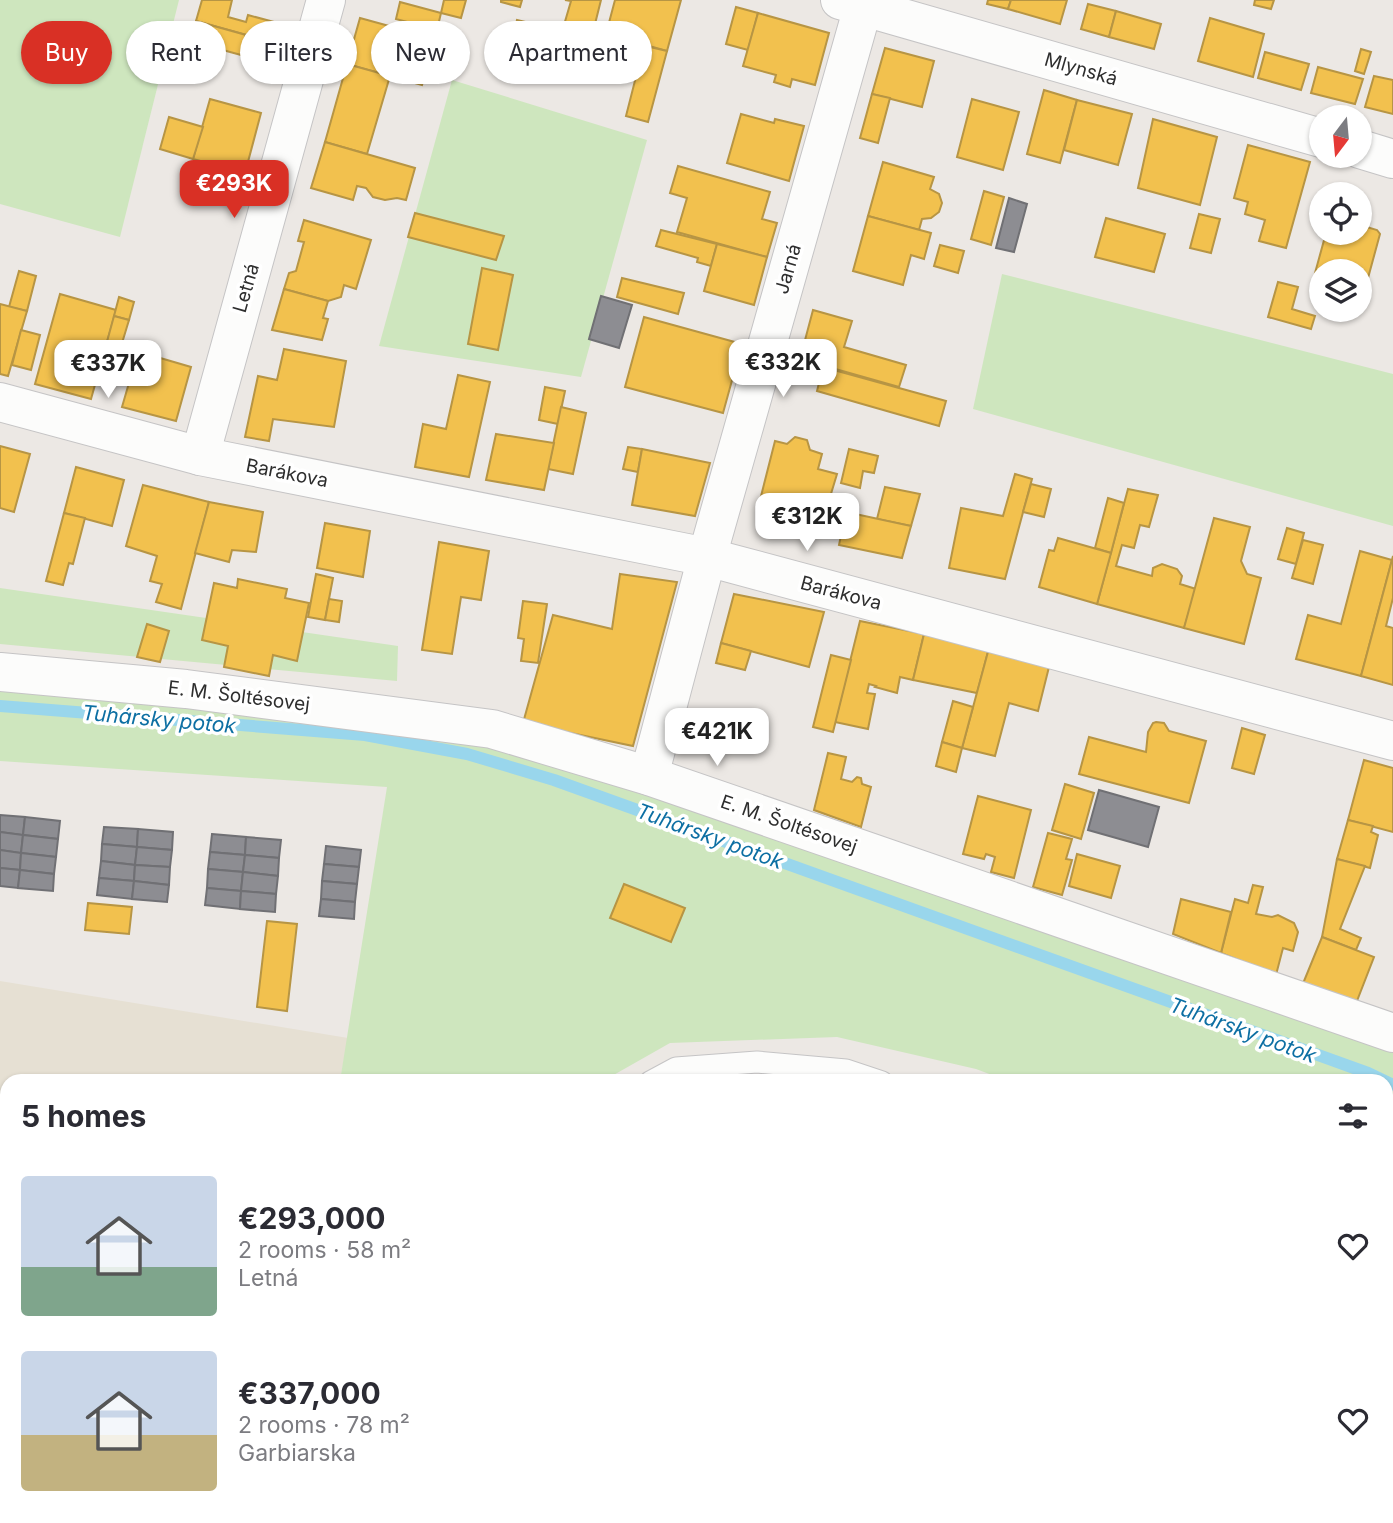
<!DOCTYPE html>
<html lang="en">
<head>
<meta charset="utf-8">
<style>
	:root { --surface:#fff; --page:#f7f7f7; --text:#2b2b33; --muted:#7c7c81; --accent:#d93025 }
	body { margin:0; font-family:Inter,sans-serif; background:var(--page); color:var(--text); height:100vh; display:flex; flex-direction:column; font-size:26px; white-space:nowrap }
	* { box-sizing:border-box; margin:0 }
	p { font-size:23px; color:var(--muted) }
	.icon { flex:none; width:38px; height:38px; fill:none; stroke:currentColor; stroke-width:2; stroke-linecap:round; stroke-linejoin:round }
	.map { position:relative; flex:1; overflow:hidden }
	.panel { position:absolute; left:0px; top:1074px; width:1393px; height:450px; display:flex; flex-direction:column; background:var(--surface); border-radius:21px 21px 0 0; box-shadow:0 2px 5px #0004 }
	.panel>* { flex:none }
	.top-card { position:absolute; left:21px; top:21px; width:700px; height:63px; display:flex; gap:14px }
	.needle { width:46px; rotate:196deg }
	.buttons { position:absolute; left:1309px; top:105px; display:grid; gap:14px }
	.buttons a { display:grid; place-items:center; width:63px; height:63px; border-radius:50%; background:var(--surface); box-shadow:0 2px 5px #0004; font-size:35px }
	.price { position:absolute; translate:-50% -60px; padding:0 16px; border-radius:14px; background:#fff; color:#222; font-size:23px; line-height:46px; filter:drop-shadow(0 2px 4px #0008) }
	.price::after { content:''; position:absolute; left:50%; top:42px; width:21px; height:16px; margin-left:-10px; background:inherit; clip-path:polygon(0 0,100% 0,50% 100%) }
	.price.current { background:var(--accent); color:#fff }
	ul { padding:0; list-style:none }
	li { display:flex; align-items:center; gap:21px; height:175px; padding:0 21px }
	li span { display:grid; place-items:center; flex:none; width:196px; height:140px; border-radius:7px; color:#555 }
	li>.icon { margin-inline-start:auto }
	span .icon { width:84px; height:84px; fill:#fffc; stroke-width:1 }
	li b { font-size:30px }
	h2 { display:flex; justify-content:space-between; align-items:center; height:84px; padding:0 21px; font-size:30px }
	.pill { padding:0 24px; border-radius:32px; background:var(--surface); box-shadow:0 2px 5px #0004; font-size:24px; line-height:63px }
	.pill.current { background:var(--accent); color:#fff }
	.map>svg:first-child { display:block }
</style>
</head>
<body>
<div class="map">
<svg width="1393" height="1523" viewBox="0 0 1393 1523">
	<rect width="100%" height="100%" fill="#ece8e4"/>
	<path fill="#e6e0d3" d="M 0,981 L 348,1038 L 340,1081 L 7,1082 L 7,1517 L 180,1517 L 176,1523 L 0,1523 Z"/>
	<g fill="#cee6be">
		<path d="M 0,0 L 179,0 L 120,237 L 0,204 Z"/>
		<path d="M 452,80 L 647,140 L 581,377 L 379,346 Z"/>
		<path d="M 1002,274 L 1393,374 L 1393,526 L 973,409 Z"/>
		<path d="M 0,588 L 398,646 L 397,681 L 0,644 Z"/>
		<path d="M 0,678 L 475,725 L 1393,1045 L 1393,1113 L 1386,1122 L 1386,1082 L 1008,1081 L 976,1069 L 837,1037 L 670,1043 L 603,1081 L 340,1081 L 387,787 L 0,761 Z"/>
		<path d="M 1393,1454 L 1393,1523 L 1386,1500 L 1386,1457 Z"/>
		<path d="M 284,1517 L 980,1517 L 994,1523 L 281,1523 Z"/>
	</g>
	<path fill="#99d6ec" d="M 980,1517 L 1151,1517 L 1148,1523 L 994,1523 Z"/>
	<g fill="#f2c14e" stroke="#b79544" stroke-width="2">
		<path d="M 202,0 L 232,0 L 228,17 L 246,22 L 248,15 L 285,25 L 280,44 L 196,21 Z"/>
		<path d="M 444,0 L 466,0 L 461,18 L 441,13 Z"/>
		<path d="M 501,0 L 522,0 L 520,7 L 501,2 Z"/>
		<path d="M 565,0 L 601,0 L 593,32 L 564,25 L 571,1 Z"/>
		<path d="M 615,0 L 681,0 L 667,51 L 606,34 Z"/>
		<path d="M 988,0 L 1011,0 L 1008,9 L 987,4 Z"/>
		<path d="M 1011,0 L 1067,0 L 1060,24 L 1008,9 Z"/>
		<path d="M 1255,0 L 1274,0 L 1271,9 L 1254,5 Z"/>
		<path d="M 400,2 L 441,13 L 437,30 L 396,19 Z"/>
		<path d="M 1088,4 L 1116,11 L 1109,37 L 1081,29 Z"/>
		<path d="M 736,7 L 758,13 L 748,50 L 726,44 Z"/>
		<path d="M 1116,11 L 1161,24 L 1154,49 L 1109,37 Z"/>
		<path d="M 758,13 L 829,33 L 815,85 L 792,79 L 790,87 L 774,82 L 776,75 L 743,66 Z"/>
		<path d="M 360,18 L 400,29 L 398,37 L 410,40 L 408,50 L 431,55 L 422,85 L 347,64 Z"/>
		<path d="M 1210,18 L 1264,34 L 1253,77 L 1198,61 Z"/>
		<path d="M 517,20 L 538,25 L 528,63 L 507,58 Z"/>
		<path d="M 196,21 L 246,35 L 241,55 L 190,41 Z"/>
		<path d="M 246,35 L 280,44 L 274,64 L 241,55 Z"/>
		<path d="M 650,47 L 667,51 L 648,122 L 626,116 L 641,57 L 648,58 Z"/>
		<path d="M 885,48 L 934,61 L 922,107 L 872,94 Z"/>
		<path d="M 1361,49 L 1371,52 L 1364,74 L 1355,71 Z"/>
		<path d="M 1265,52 L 1309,64 L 1301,90 L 1258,78 Z"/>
		<path d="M 347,64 L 390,76 L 367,154 L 325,142 Z"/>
		<path d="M 1318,67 L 1363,79 L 1355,104 L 1311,93 Z"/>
		<path d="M 1374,76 L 1393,80 L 1393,114 L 1365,107 Z"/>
		<path d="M 1044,90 L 1077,100 L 1060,163 L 1027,154 Z"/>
		<path d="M 872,94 L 890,98 L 878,143 L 860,138 Z"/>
		<path d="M 210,99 L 261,113 L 245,173 L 193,159 Z"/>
		<path d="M 972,99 L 1019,112 L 1003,170 L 957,157 Z"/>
		<path d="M 1077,100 L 1132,114 L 1118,165 L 1064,150 Z"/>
		<path d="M 741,114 L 774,123 L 775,119 L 804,126 L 789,181 L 727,163 Z"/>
		<path d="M 169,117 L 203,127 L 193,159 L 160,149 Z"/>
		<path d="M 1153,119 L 1217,137 L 1200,205 L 1138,188 Z"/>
		<path d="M 325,142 L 415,168 L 406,200 L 397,198 L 385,200 L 373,197 L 366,188 L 357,186 L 353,200 L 311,188 Z"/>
		<path d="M 1248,145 L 1310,162 L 1286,248 L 1259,241 L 1265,220 L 1245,214 L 1248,202 L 1234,198 Z"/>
		<path d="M 883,162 L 934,177 L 930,189 L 939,194 L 942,203 L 939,212 L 931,218 L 922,219 L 919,230 L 868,216 Z"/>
		<path d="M 678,166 L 770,192 L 762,219 L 777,223 L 767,257 L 677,232 L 687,198 L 670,193 Z"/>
		<path d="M 984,191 L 1004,197 L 991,245 L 971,239 Z"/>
		<path d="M 415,213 L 504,236 L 496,260 L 408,237 Z"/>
		<path d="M 1199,214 L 1220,219 L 1211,253 L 1190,248 Z"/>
		<path d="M 868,216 L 931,233 L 924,259 L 911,255 L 903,285 L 853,271 Z"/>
		<path d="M 1106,218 L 1165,234 L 1154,272 L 1095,257 Z"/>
		<path d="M 304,220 L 371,240 L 356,289 L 344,285 L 341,297 L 328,301 L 284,289 L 289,273 L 296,271 L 304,242 L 298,241 Z"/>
		<path d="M 1360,225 L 1377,230 L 1380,234 L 1365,289 L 1360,288 L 1360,271 L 1321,271 L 1321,277 L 1319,276 L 1315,273 L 1326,233 L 1360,233 Z"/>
		<path d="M 661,230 L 717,244 L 711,266 L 697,262 L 698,258 L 656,246 Z"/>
		<path d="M 717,244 L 767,257 L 754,305 L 704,291 Z"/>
		<path d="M 940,245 L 964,251 L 958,273 L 934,266 Z"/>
		<path d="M 482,268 L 513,275 L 498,350 L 468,344 Z"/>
		<path d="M 19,271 L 36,276 L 27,311 L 9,307 Z"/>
		<path d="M 622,278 L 684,293 L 678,314 L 617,297 Z"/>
		<path d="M 1278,282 L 1298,287 L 1292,309 L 1315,316 L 1311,329 L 1268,317 Z"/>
		<path d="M 284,289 L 328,301 L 323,318 L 328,319 L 322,340 L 272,330 Z"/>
		<path d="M 60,294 L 116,310 L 91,399 L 35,384 Z"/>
		<path d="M 119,297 L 134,302 L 129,320 L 114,316 Z"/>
		<path d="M 0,304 L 27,311 L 8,376 L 0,374 Z"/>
		<path d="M 813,310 L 852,321 L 844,347 L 906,365 L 899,387 L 800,359 Z"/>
		<path d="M 114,316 L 129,320 L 119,353 L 105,349 Z"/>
		<path d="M 644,317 L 742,344 L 723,413 L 625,387 Z"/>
		<path d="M 21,330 L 40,335 L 31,370 L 12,365 Z"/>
		<path d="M 284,349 L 346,361 L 334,427 L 273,419 L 269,441 L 245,437 L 258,376 L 277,380 Z"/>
		<path d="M 150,355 L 191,367 L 176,421 L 122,407 L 133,369 Z"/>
		<path d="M 823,367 L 946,401 L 939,426 L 817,391 Z"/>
		<path d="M 458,375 L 490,382 L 469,477 L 415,467 L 423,424 L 446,429 Z"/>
		<path d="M 545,387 L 565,391 L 558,424 L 539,420 Z"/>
		<path d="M 561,407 L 586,413 L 573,474 L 548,469 Z"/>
		<path d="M 496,434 L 554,443 L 544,490 L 486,480 Z"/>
		<path d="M 795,437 L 807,440 L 810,450 L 822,454 L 818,469 L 837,474 L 827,507 L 809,502 L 806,513 L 760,500 L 775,441 L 787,444 Z"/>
		<path d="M 0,446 L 30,454 L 14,512 L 0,508 Z"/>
		<path d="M 628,447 L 642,449 L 638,472 L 623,469 Z"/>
		<path d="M 642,449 L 710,463 L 695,516 L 632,505 Z"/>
		<path d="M 849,449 L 878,456 L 874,473 L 863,471 L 860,488 L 841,483 Z"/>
		<path d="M 76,467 L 124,480 L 112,526 L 64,513 Z"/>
		<path d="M 1015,474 L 1032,479 L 1005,579 L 949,568 L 961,508 L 1003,516 Z"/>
		<path d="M 1031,484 L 1051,489 L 1044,517 L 1023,512 Z"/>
		<path d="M 143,485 L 209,502 L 181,609 L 156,602 L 162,584 L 150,581 L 157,556 L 126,546 Z"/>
		<path d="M 885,487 L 920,494 L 911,526 L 877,519 Z"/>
		<path d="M 1128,489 L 1158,495 L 1149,527 L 1140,525 L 1134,548 L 1122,545 L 1116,566 L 1152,576 L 1153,568 L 1162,564 L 1177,569 L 1182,576 L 1180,584 L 1196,589 L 1184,628 L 1097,604 Z"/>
		<path d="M 1108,498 L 1124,503 L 1111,553 L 1095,548 Z"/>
		<path d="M 209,502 L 263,512 L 256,552 L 232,550 L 229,562 L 195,553 Z"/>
		<path d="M 846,512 L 911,526 L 902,558 L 839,545 Z"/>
		<path d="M 64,513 L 85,518 L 73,564 L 69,563 L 63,585 L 46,581 Z"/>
		<path d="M 1214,518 L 1250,527 L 1241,561 L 1247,574 L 1261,578 L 1244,644 L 1184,628 Z"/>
		<path d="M 325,523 L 370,531 L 363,577 L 317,568 Z"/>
		<path d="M 1287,528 L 1304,533 L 1296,564 L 1278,559 Z"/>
		<path d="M 1058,538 L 1111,553 L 1097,604 L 1039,587 L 1049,550 L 1054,551 Z"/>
		<path d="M 1303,540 L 1323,545 L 1313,584 L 1292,578 Z"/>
		<path d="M 439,542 L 489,551 L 481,600 L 461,597 L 452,654 L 422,650 Z"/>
		<path d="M 1360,551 L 1392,560 L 1361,676 L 1296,659 L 1308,615 L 1341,624 Z"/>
		<path d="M 1393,556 L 1393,598 L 1386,626 L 1393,628 L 1393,685 L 1361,676 Z"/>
		<path d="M 316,574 L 333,578 L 325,620 L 308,617 Z"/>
		<path d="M 620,574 L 677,582 L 633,746 L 523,723 L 553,615 L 612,629 Z"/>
		<path d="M 238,579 L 287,589 L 285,598 L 309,603 L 297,661 L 273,655 L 269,676 L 224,667 L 228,646 L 202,640 L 214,583 L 237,588 Z"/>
		<path d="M 734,594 L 824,612 L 809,667 L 721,643 Z"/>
		<path d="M 329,599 L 342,601 L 339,622 L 325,620 Z"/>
		<path d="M 523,601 L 547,604 L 538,663 L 521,661 L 524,639 L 518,638 Z"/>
		<path d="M 860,621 L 924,634 L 913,680 L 900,677 L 897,693 L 875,687 L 876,686 L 869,684 L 867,693 L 875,694 L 868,729 L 835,722 Z"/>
		<path d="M 147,624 L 169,631 L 160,662 L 137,657 Z"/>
		<path d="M 924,634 L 989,648 L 977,693 L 913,680 Z"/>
		<path d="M 721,643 L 751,651 L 745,670 L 716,663 Z"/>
		<path d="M 989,648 L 1050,663 L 1038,711 L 1009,703 L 995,756 L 962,748 Z"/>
		<path d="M 831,655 L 851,660 L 833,732 L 813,727 Z"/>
		<path d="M 953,701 L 973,707 L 962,748 L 942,742 Z"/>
		<path d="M 1156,722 L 1164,723 L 1169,731 L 1206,741 L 1189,803 L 1079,774 L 1089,737 L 1146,752 L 1148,732 L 1153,723 Z"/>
		<path d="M 1242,728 L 1265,735 L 1254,774 L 1232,768 Z"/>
		<path d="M 942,742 L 962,748 L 956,772 L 936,766 Z"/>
		<path d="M 828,753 L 846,757 L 841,779 L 852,782 L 857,777 L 861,778 L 862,784 L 871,787 L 861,827 L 814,810 Z"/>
		<path d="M 1364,760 L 1393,768 L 1393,832 L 1348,820 Z"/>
		<path d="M 1065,784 L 1094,793 L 1081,839 L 1052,830 Z"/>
		<path d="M 978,796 L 1031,810 L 1014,878 L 991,872 L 995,857 L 986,854 L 984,859 L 963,854 Z"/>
		<path d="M 1348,820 L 1373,826 L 1371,832 L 1378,835 L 1370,868 L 1337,859 Z"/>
		<path d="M 1048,833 L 1072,839 L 1066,859 L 1072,860 L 1062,895 L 1033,887 Z"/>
		<path d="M 1077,854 L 1120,866 L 1111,898 L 1069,886 Z"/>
		<path d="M 1337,859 L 1365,866 L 1340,929 L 1361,938 L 1356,950 L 1322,937 Z"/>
		<path d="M 624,884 L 685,908 L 671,942 L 610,918 Z"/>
		<path d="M 1253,885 L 1263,887 L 1256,914 L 1272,917 L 1278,915 L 1294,923 L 1298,932 L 1293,951 L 1283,948 L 1276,975 L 1221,953 L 1235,899 L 1248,903 Z"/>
		<path d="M 1181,899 L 1231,912 L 1221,953 L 1173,934 Z"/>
		<path d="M 88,903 L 132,907 L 129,934 L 85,930 Z"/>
		<path d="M 267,921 L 297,924 L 287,1011 L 257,1007 Z"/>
		<path d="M 1322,937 L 1374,957 L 1355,1006 L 1302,986 Z"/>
	</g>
	<path fill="#e4572e" stroke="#ad4b2e" stroke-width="2" d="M 1200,1517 L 1259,1517 L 1256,1523 L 1197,1523 Z"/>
	<g fill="#8d8d92" stroke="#707074" stroke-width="2">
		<path d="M 1009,198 L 1027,204 L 1014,252 L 996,248 Z"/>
		<path d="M 601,296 L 632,305 L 619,348 L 589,339 Z"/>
		<path d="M 1099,790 L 1159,807 L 1148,847 L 1088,830 Z"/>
		<path d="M 0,815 L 25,817 L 23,835 L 0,832 Z"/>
		<path d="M 25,817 L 60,821 L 58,839 L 23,835 Z"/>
		<path d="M 104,827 L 138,829 L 137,847 L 102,844 Z"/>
		<path d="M 138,829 L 173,832 L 172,850 L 137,847 Z"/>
		<path d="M 0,832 L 23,835 L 21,853 L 0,850 Z"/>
		<path d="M 212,834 L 246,837 L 245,855 L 210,852 Z"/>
		<path d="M 23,835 L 58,839 L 56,857 L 21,853 Z"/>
		<path d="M 246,837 L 281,840 L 279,858 L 245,855 Z"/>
		<path d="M 102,844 L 137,847 L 135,865 L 101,861 Z"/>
		<path d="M 326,846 L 361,850 L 359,867 L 324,864 Z"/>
		<path d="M 137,847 L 172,850 L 170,867 L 135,865 Z"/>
		<path d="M 0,850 L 21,853 L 20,870 L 0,868 Z"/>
		<path d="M 210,852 L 245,855 L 243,872 L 208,869 Z"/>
		<path d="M 21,853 L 56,857 L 54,874 L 20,870 Z"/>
		<path d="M 245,855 L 279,858 L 278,876 L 243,872 Z"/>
		<path d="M 101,861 L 135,865 L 134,881 L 99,878 Z"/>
		<path d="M 324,864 L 359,867 L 357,884 L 322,881 Z"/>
		<path d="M 135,865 L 170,867 L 169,885 L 134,881 Z"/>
		<path d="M 0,868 L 20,870 L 18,888 L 0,886 Z"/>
		<path d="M 208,869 L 243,872 L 241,891 L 207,888 Z"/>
		<path d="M 20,870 L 54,874 L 53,891 L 18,888 Z"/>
		<path d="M 243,872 L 278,876 L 276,894 L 241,891 Z"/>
		<path d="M 99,878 L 134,881 L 132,899 L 97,895 Z"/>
		<path d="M 134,881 L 169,885 L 167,902 L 132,899 Z"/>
		<path d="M 322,881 L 357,884 L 355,902 L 321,899 Z"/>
		<path d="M 207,888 L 241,891 L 240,909 L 205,905 Z"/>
		<path d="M 241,891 L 276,894 L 275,912 L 240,909 Z"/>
		<path d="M 321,899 L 355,902 L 354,919 L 319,916 Z"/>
	</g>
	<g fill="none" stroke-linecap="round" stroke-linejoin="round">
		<g stroke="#99d6ec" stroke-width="12">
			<path d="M 0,706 L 365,735 L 467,754 L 554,780 L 1368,1073 L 1393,1085"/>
			<path d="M 568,1517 L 570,1523"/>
		</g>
		<g stroke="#c5c4c5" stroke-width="23">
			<g id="service">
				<path d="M 650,1082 L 676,1068 L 757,1062 L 846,1070 L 882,1082"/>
				<path d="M 238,1523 L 241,1517"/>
				<path d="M 1165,1523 L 1167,1517"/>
			</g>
		</g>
		<g stroke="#c5c4c5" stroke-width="40">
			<g id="minor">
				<path d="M 840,0 L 1321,138"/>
				<path d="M 1360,149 L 1393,159"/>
				<path d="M 0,402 L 200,456 L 707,557 L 1393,741"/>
				<path d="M 200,456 L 326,0"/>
				<path d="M 0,672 L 186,689 L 492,729 L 649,776 L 1393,1033"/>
				<path d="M 649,776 L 707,557 L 863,7"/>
			</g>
		</g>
		<use href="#service" stroke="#fcfcfb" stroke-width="21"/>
		<use href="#minor" stroke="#fcfcfb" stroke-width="38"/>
	</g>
	<g text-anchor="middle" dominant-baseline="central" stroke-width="7" stroke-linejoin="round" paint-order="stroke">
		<g font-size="19" fill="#2e2e2e" stroke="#fff">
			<text transform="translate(1081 69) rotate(16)">Mlynská</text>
			<text transform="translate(788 269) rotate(-74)">Jarná</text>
			<text transform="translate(246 288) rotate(-74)">Letná</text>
			<text transform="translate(287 473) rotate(11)">Barákova</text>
			<text transform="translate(841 593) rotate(15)">Barákova</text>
			<text transform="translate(239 696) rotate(7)">E. M. Šoltésovej</text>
			<text transform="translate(789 824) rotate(19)">E. M. Šoltésovej</text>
		</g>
		<g font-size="21" font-style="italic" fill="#0d6fa3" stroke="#fff">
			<text transform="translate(159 719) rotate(5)">Tuhársky potok</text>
			<text transform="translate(710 836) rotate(20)">Tuhársky potok</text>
			<text transform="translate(1243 1030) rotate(20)">Tuhársky potok</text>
		</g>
	</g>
</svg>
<div class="buttons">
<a><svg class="needle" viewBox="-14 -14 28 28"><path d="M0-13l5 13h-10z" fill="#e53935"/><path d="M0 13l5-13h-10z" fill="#7c7c81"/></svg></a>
<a><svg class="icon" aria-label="locate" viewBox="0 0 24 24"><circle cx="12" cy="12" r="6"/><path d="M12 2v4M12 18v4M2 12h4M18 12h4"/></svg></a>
<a><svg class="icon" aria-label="layers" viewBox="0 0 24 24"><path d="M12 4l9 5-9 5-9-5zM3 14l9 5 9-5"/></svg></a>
</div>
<b class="price current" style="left:234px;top:220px">€293K</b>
<b class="price" style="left:783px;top:399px">€332K</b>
<b class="price" style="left:108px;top:400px">€337K</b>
<b class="price" style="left:807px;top:553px">€312K</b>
<b class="price" style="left:717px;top:768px">€421K</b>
<div class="top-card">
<a class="pill current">Buy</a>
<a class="pill">Rent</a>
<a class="pill">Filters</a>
<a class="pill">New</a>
<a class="pill">Apartment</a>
</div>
<section class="panel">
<h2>5 homes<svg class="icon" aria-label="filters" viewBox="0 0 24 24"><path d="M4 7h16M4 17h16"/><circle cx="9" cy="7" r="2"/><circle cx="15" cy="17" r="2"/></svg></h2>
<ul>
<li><span style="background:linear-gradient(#c9d6e8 65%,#7fa58c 0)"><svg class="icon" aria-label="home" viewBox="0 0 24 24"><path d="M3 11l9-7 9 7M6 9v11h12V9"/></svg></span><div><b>€293,000</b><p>2 rooms · 58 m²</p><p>Letná</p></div><svg class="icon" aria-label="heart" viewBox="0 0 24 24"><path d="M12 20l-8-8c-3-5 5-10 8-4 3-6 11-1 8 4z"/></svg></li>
<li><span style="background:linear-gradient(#c9d6e8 60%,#c2b280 0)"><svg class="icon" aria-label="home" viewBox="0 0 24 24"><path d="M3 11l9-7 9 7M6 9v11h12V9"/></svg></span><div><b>€337,000</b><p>2 rooms · 78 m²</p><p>Garbiarska</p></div><svg class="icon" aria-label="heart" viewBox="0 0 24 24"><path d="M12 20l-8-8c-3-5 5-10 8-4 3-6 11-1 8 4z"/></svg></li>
</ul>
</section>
</div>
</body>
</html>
